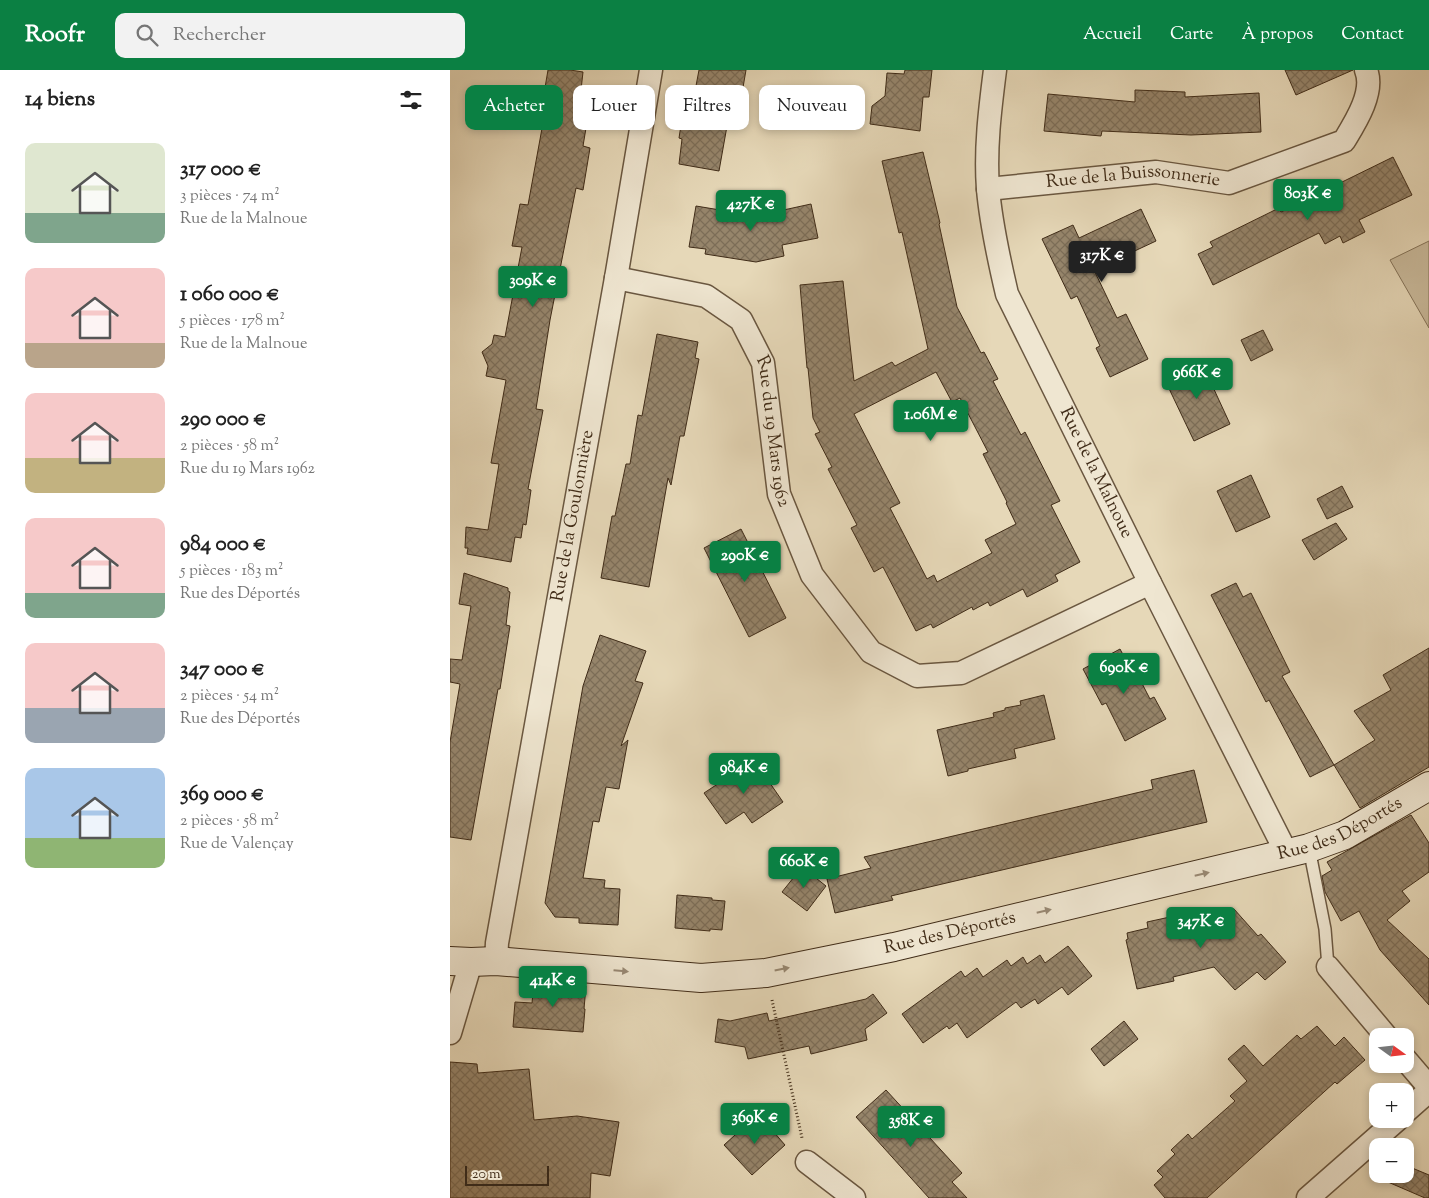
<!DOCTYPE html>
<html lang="fr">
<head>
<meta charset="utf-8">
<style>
	:root { --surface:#fff; --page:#f2f2f2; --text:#222; --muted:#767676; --accent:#0b8043 }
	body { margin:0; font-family:"Sorts Mill Goudy",serif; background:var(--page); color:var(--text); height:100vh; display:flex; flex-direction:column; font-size:19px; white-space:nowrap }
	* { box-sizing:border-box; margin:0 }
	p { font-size:16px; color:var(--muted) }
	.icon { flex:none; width:28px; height:28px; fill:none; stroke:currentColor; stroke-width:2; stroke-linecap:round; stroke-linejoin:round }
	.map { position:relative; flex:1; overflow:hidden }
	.panel { display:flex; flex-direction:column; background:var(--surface); width:450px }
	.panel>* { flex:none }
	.guide { position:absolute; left:15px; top:15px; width:475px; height:45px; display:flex; gap:10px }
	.needle { width:32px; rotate:105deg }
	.tools { position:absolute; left:919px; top:958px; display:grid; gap:10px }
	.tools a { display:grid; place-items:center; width:45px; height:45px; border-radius:10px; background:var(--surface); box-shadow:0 2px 8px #0003; font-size:25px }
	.scale { position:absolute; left:15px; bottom:12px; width:84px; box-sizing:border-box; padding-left:5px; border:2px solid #402c18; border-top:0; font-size:14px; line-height:18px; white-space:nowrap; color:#402c18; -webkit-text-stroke:4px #efe6d1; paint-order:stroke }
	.price { position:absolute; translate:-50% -42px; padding:0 11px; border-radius:5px; background:var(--accent); color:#fff; font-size:16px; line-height:32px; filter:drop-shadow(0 1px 2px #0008) }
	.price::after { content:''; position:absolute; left:50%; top:30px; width:15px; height:11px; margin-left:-8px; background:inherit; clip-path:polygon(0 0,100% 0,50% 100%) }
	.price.active { background:#222; color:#fff }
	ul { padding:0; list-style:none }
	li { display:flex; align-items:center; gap:15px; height:125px; padding:0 25px }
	li span { display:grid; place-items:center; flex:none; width:140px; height:100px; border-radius:10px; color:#555 }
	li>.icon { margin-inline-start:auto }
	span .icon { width:60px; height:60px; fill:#fffc; stroke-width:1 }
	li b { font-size:21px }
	h2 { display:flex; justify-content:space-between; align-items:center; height:60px; padding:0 25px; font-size:21px }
	.pill { padding:0 18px; border-radius:10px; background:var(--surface); box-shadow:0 2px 8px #0003; font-size:18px; line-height:45px }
	.pill.active { background:var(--accent); color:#fff }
	header { display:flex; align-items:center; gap:30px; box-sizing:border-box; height:70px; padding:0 25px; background:var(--accent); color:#fff }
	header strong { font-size:24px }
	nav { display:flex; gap:28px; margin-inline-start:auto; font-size:18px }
	.search { width:350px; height:45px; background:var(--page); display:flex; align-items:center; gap:12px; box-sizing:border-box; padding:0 18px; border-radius:10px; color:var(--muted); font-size:19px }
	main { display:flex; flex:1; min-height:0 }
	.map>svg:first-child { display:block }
</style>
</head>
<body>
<header>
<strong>Roofr</strong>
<div class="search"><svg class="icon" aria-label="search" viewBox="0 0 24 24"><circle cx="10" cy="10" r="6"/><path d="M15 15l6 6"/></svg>Rechercher</div>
<nav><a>Accueil</a><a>Carte</a><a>À propos</a><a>Contact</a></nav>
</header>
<main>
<section class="panel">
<h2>14 biens<svg class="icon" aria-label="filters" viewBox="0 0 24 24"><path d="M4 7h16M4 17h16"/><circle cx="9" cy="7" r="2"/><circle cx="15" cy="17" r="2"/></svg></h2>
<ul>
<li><span style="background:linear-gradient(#dfe7d0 70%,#7fa58c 0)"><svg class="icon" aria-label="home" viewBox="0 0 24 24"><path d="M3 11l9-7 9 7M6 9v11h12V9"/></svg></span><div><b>317 000 €</b><p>3 pièces · 74 m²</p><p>Rue de la Malnoue</p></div></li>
<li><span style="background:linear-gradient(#f6c9c9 75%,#b9a48a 0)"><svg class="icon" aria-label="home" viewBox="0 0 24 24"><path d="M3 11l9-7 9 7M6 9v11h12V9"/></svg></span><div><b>1 060 000 €</b><p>5 pièces · 178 m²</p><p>Rue de la Malnoue</p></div></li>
<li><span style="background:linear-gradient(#f6c9c9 65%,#c2b280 0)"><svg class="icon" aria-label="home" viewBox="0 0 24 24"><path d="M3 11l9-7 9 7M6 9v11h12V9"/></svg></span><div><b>290 000 €</b><p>2 pièces · 58 m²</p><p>Rue du 19 Mars 1962</p></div></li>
<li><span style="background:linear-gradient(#f6c9c9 75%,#7fa58c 0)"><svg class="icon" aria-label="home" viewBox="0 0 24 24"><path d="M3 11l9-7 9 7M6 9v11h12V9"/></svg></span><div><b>984 000 €</b><p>5 pièces · 183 m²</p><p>Rue des Déportés</p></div></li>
<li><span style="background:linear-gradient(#f6c9c9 65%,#9aa5b1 0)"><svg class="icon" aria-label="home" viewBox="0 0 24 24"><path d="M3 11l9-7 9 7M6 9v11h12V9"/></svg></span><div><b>347 000 €</b><p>2 pièces · 54 m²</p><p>Rue des Déportés</p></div></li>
<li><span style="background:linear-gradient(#a9c7e8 70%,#8fb573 0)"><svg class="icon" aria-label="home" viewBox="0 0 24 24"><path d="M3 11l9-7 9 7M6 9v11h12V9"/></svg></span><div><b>369 000 €</b><p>2 pièces · 58 m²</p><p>Rue de Valençay</p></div></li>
</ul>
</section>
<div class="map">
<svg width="979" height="1128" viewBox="0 0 979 1128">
	<defs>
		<pattern id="building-cross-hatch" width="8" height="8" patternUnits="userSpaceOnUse" patternTransform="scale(1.25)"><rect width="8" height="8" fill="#96856b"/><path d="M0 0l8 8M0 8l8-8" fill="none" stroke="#7c6d57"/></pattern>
	</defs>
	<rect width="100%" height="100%" fill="#e6d8b8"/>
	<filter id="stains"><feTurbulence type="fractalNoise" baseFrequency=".004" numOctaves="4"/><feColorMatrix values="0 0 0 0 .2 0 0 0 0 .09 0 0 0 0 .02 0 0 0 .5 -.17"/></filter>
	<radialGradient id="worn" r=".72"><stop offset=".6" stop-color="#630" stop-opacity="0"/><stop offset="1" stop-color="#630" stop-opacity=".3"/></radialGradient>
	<path fill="#cabb9d" stroke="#85745a" d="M 979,171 L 979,258 L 940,190 Z"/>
	<g fill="url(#building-cross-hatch)" stroke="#402c18" fill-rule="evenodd">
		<path d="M 98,0 L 120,0 L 133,2 L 131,20 L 142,22 L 133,76 L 140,78 L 133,120 L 126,118 L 100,250 L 86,339 L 93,340 L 78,419 L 81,420 L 76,455 L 73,454 L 71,468 L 65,467 L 61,492 L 17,484 L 18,478 L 15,478 L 16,457 L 38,460 L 49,394 L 41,393 L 56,310 L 36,306 L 38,296 L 32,282 L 42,274 L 44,265 L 55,267 L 72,177 L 62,176 L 70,134 L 78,135 L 95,42 L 91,41 Z"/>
		<path d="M 249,0 L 296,0 L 286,58 L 277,56 L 269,101 L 229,94 L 232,69 L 229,68 L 234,36 L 242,37 Z"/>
		<path d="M 455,0 L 482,0 L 479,27 L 473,27 L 470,61 L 420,54 L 422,36 L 435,26 L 437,3 L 454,4 Z"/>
		<path d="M 835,0 L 903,0 L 846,25 Z"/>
		<path d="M 685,20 L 735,22 L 735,27 L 809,23 L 811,62 L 741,65 L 652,61 L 651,66 L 594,61 L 598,24 L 685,32 Z"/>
		<path d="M 473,82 L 490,153 L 489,154 L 507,237 L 531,283 L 534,282 L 548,309 L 543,311 L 571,365 L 575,362 L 610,431 L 601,435 L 630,492 L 605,505 L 608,511 L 577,527 L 573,519 L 540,536 L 538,532 L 523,540 L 522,537 L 483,558 L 481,554 L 466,561 L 433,497 L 424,502 L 401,458 L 407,455 L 378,399 L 382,397 L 365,364 L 370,362 L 363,348 L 358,298 L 357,298 L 350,215 L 393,211 L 404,311 L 442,292 L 445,296 L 478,279 L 452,162 L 449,163 L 432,91 ZM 486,302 L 502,332 L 510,328 L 538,382 L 533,384 L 557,432 L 556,433 L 566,454 L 535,470 L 542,483 L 487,512 L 484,505 L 477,509 L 440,438 L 450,433 L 404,344 Z"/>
		<path d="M 943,87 L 962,125 L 909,150 L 915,162 L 893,173 L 890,166 L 875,174 L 869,163 L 763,215 L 748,184 L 763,177 L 760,172 L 829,138 L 831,142 Z"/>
		<path d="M 361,134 L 368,168 L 332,175 L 334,186 L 306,192 L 255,184 L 256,179 L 239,177 L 246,136 L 306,146 Z"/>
		<path d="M 691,139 L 706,171 L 644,200 L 667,248 L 676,244 L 698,289 L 660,307 L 646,278 L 650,276 L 627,226 L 621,229 L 592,169 L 623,155 L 629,168 Z"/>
		<path d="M 813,260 L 823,280 L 801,291 L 791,270 Z"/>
		<path d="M 207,264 L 248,272 L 245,288 L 249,289 L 234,366 L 230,366 L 221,415 L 218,408 L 199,517 L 151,508 L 162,446 L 165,446 L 176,394 L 180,394 L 188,345 L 192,346 Z"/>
		<path d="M 750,289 L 780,354 L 744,371 L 713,306 Z"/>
		<path d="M 801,405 L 820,447 L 786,462 L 767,421 Z"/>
		<path d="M 892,416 L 903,437 L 877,449 L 867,429 Z"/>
		<path d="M 886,453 L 897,469 L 864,490 L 852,470 Z"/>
		<path d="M 291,459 L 336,548 L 299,567 L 254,478 Z"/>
		<path d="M 14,503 L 58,518 L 58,521 L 60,522 L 56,555 L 60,556 L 50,619 L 48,619 L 21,770 L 0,767 L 0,672 L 10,614 L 0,612 L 0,589 L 12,590 L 21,536 L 9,534 Z"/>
		<path d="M 786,513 L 793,527 L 801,523 L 840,602 L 832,606 L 884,695 L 860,707 L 819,630 L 816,632 L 761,525 Z"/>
		<path d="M 150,565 L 196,581 L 185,611 L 193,613 L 171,676 L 178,670 L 169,719 L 156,717 L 149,752 L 143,751 L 133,808 L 155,810 L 154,818 L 170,819 L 168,855 L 129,853 L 129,848 L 105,847 L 95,833 L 133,616 Z"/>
		<path d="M 979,578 L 979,697 L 910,738 L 884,695 L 925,670 L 904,641 L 941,620 L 933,605 Z"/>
		<path d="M 670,579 L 678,594 L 681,592 L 700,629 L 704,627 L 716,649 L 675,671 L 656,633 L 652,635 L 633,599 Z"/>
		<path d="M 594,625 L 605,669 L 564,679 L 566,688 L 518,699 L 518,701 L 498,706 L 487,660 L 544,647 L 543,643 L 555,640 L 555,638 L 571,635 L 570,631 Z"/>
		<path d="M 304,690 L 333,732 L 302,753 L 294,742 L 276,754 L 254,723 Z"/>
		<path d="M 744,700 L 757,752 L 441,826 L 443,830 L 385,843 L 377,809 L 421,798 L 414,787 L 703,719 L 701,710 Z"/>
		<path d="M 961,745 L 979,773 L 979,802 L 952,821 L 960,831 L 937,850 L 979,889 L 979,935 L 930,880 L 909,841 L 891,851 L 875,822 L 872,806 L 882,800 L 877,792 Z"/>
		<path d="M 352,797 L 376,816 L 357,841 L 332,822 Z"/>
		<path d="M 227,825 L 262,828 L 262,830 L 275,831 L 272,860 L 260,859 L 260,861 L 225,858 Z"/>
		<path d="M 772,838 L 784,839 L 808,866 L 811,864 L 836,892 L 815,910 L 807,902 L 785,920 L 764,897 L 723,907 L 724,911 L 687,919 L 676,870 L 678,869 L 677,863 L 698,858 L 697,852 L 752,840 Z"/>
		<path d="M 618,876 L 642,906 L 618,925 L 612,917 L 588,934 L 585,929 L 571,938 L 566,932 L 517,968 L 507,953 L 499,959 L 497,956 L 473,973 L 452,944 L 511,901 L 515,907 L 527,898 L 533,907 L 557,890 L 561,896 L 573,887 L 577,894 L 590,885 L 595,893 Z"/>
		<path d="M 84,912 L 136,916 L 134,939 L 135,939 L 133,962 L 63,957 L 65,932 L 82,933 Z"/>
		<path d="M 423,924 L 437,943 L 415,959 L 417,970 L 361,984 L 359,976 L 298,989 L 295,977 L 265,972 L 268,949 L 280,951 L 317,943 L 319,951 L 416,929 Z"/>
		<path d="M 674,951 L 688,969 L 654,996 L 641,979 Z"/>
		<path d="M 867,956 L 885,976 L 894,967 L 915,990 L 887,1014 L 885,1012 L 757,1128 L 715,1128 L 704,1115 L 713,1107 L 707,1101 L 725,1084 L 721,1080 L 738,1064 L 742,1069 L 785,1031 L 780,1026 L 797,1011 L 778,989 L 794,975 L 813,996 L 847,965 L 851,969 Z"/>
		<path d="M 0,992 L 27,994 L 28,1003 L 79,999 L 84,1050 L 127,1046 L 169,1052 L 160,1106 L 141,1103 L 140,1128 L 0,1128 Z"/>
		<path d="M 436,1020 L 512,1103 L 502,1112 L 517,1128 L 479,1128 L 406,1047 Z"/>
		<path d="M 310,1046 L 335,1075 L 302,1105 L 274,1075 L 296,1055 L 298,1057 Z"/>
		<path d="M 955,1095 L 979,1105 L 979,1128 L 975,1128 L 924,1106 L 928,1103 L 928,1104 L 955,1104 Z"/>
	</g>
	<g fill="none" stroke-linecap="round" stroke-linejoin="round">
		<g stroke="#6a5740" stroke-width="14">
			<path id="lane" d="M 859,778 L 875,859 L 878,897"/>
		</g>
		<g stroke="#6a5740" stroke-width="25">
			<g id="street">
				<path id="s1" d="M 545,0 C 540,39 535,79 538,119 C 541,154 549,190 557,224 L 700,513 L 837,784"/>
				<path id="s2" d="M 538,119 L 706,102 L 779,113 L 894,71 C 905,53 925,22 916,0"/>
				<path id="s3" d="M 166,208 L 256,226 L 291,250 L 313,293 L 329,424 L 362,505 L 421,582 L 467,606 L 511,603 L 700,513"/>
				<path id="s4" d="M 46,891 L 47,873 L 166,208 L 201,0"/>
				<path d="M 878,897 L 936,966"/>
				<path d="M 0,963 L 21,892"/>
				<path d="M 955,989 L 979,1017"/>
				<path d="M 955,1042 L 979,1021"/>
				<path d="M 357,1092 L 404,1128"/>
				<path d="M 858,1128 L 948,1049"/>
			</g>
		</g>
		<g stroke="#402c18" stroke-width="30">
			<g id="secondary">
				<path id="s5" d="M 0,891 L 21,892 L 46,891 L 251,908 L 316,903 L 444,877 L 859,778 L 895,765 L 979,716"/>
			</g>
		</g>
		<path stroke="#402c18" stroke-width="3" stroke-dasharray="1 2.5" stroke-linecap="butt" d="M 322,930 L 352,1068"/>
		<use href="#lane" stroke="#efe6d1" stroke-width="11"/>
		<use href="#street" stroke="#efe6d1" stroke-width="22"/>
		<use href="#secondary" stroke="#efe6d1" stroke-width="28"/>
	</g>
	<defs><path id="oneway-solid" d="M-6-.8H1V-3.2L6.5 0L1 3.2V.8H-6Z" transform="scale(1.25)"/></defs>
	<g fill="#988974">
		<use href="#oneway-solid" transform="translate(752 804) rotate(-13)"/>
		<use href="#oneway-solid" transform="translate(594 841) rotate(-13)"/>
		<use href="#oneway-solid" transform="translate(332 899) rotate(-11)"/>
		<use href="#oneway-solid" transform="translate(171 901) rotate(5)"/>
	</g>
	<g text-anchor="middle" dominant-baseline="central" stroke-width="5" stroke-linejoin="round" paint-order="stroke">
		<g font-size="18" fill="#402c18" stroke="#efe6d1">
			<text stroke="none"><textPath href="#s2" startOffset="146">Rue de la Buissonnerie</textPath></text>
			<text stroke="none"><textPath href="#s3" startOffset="252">Rue du 19 Mars 1962</textPath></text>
			<text stroke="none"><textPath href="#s1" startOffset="426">Rue de la Malnoue</textPath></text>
			<text stroke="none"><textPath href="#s4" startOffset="452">Rue de la Goulonnière</textPath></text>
			<text stroke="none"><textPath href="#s5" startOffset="910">Rue des Déportés</textPath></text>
			<text stroke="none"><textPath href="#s5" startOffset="505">Rue des Déportés</textPath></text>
		</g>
	</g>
	<rect width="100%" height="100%" filter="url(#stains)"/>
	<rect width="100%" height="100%" fill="url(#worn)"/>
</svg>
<div class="tools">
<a><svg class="needle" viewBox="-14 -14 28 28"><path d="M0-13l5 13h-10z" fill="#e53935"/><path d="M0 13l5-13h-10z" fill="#767676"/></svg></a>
<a>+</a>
<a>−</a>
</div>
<div class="scale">20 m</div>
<b class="price" style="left:858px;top:151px">803K €</b>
<b class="price" style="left:301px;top:162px">427K €</b>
<b class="price active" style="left:652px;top:213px">317K €</b>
<b class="price" style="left:83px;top:238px">309K €</b>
<b class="price" style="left:747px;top:330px">966K €</b>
<b class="price" style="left:481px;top:372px">1.06M €</b>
<b class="price" style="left:295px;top:513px">290K €</b>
<b class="price" style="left:674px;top:625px">690K €</b>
<b class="price" style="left:294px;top:725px">984K €</b>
<b class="price" style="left:354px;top:819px">660K €</b>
<b class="price" style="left:751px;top:879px">347K €</b>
<b class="price" style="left:103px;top:938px">414K €</b>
<b class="price" style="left:305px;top:1075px">369K €</b>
<b class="price" style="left:461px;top:1078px">358K €</b>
<div class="guide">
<a class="pill active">Acheter</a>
<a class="pill">Louer</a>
<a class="pill">Filtres</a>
<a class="pill">Nouveau</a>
</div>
</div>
</main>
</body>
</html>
